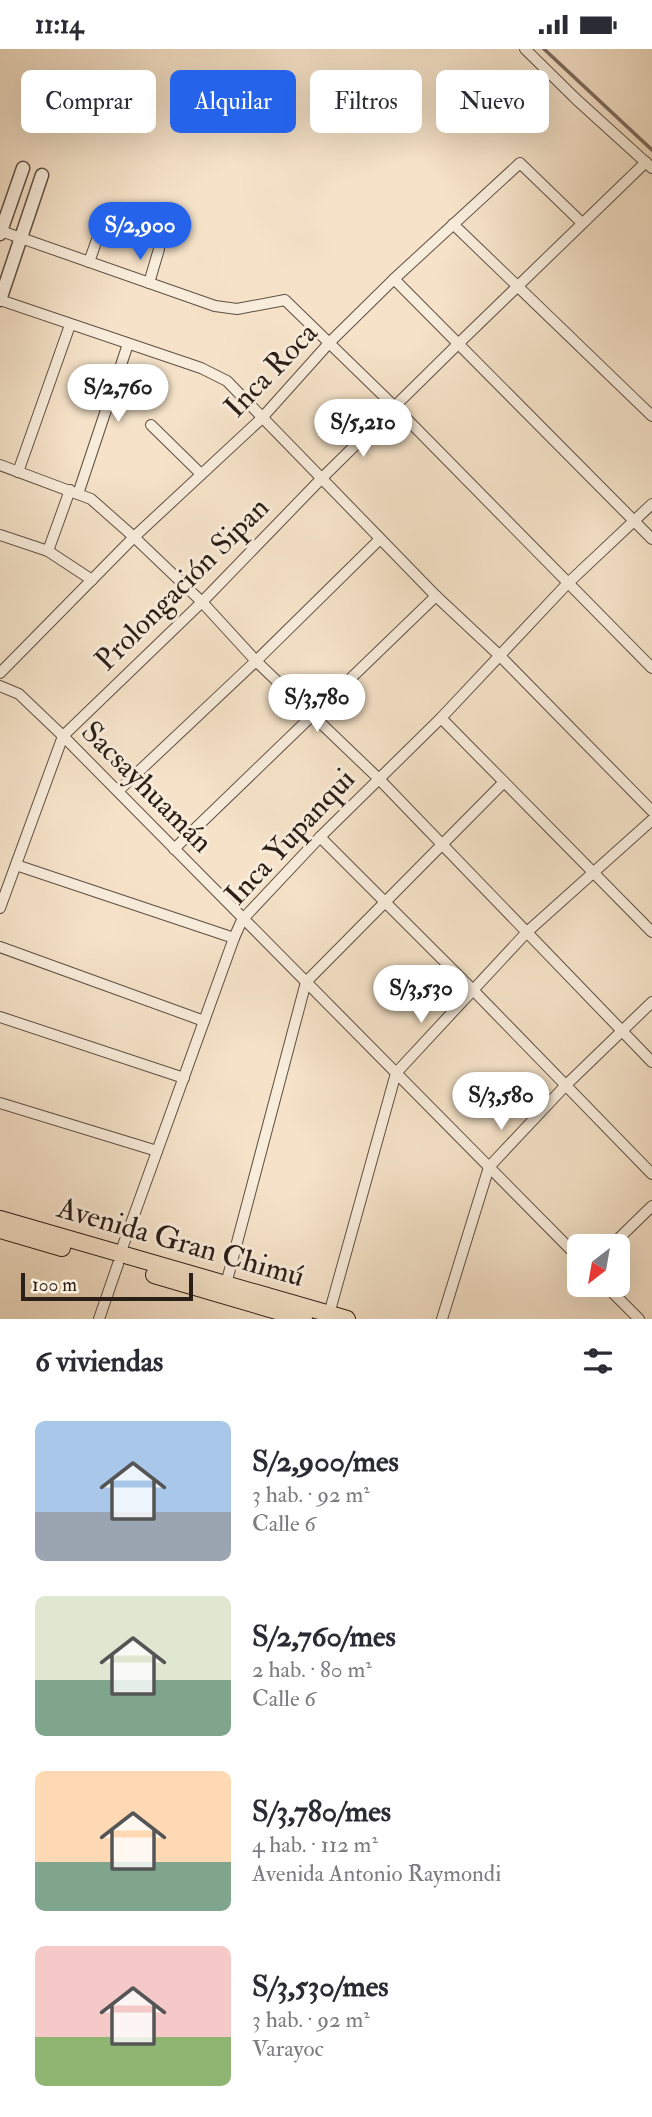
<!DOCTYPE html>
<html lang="es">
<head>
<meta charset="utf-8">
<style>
	:root { --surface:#fff; --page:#f7f7f7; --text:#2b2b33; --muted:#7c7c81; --accent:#2563eb }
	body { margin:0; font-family:"IM FELL Double Pica",serif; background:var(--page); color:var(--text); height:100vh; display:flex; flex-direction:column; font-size:26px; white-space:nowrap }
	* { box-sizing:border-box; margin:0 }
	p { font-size:23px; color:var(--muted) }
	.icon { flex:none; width:38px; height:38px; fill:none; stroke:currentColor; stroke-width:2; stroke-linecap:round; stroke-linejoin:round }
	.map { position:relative; height:1270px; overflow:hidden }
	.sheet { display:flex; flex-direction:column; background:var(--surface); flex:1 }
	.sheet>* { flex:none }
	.hud { position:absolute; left:21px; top:21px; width:611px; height:63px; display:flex; gap:14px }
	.needle { width:46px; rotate:211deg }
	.tools { position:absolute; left:567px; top:1185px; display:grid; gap:14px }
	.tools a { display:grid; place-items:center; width:63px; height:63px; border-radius:10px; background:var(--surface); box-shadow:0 7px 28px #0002; font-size:35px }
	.scale { position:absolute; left:21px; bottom:18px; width:172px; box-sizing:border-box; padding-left:7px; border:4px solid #2b1e17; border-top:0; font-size:19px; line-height:24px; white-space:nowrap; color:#2b1e17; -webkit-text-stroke:5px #f8ecdb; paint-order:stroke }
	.price { position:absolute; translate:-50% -60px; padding:0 16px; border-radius:24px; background:#fff; color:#222; font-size:23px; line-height:46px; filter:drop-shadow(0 2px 4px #0008) }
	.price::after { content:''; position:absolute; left:50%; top:42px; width:21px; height:16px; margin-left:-10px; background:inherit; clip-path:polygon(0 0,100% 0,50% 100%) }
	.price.on { background:var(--accent); color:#fff }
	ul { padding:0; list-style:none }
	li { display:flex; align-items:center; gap:21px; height:175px; padding:0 35px }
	li span { display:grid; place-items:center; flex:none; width:196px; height:140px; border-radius:10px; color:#555 }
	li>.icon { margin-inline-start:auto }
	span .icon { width:84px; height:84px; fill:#fffc; stroke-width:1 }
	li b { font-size:30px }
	h2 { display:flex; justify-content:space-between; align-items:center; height:84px; padding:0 35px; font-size:30px }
	.pill { padding:0 24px; border-radius:10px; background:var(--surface); box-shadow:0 7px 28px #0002; font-size:24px; line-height:63px }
	.pill.on { background:var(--accent); color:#fff }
	.status { display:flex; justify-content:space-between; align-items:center; height:49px; padding:0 35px; background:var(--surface); direction:ltr }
	.status svg { height:19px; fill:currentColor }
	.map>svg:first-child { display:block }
</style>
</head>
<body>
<div class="status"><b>11:14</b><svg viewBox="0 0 49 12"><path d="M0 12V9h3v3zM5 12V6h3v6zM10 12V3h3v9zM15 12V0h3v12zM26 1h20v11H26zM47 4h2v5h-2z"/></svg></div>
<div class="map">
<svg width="652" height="1270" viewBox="0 0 652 1270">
	<rect width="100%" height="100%" fill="#f5e2c8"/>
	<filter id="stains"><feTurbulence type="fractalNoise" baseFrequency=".00286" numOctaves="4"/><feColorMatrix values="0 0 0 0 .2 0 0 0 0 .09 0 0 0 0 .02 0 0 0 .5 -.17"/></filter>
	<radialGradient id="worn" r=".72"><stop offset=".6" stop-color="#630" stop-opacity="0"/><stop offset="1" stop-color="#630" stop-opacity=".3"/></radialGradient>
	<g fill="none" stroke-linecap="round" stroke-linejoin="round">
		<path stroke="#7b6b5d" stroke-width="3.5" d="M 544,0 L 652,101"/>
		<g stroke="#5e4f43" stroke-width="12">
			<g id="minor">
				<path d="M 525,0 L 577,51 L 652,119"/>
				<path d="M 453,175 L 652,367"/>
				<path d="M 1,182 L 215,257 L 237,260 L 285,251 L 395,358 L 652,619"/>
				<path d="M 89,213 L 104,171"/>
				<path d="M 394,230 L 652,490"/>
				<path d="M 149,234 L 159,200"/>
				<path d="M 0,251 L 201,319 L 227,332 L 436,547 L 499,606 L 652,762"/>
				<path d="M 151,376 L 201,425"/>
				<path d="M 0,416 L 91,450 L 134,488 L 202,553 L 256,612 L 379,730 L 652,1013"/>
				<path d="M 18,423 L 70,276"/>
				<path d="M 78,445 L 128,295"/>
				<path d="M 0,486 L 48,502 L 92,531"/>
				<path d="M 48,502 L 70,441"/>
				<path d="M 0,624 L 134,488 L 261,370 L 330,293 L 394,230 L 520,114 L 582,174"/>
				<path d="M 0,637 L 19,645 L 63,687 L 579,1209"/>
				<path d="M 441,669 L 652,883"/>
				<path d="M 118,742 L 256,612 L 380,490"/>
				<path d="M 320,788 L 474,942 L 652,1125"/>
				<path d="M 174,800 L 436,547"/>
				<path d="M 16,816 L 234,889"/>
				<path d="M 0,859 L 63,687 L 202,553 L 321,430 L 458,295 L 646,113"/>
				<path d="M 0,898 L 204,972"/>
				<path d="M 0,968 L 184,1029"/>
				<path d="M 0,1054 L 157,1102"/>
				<path d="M 611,1197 L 652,1157"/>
				<path d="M 120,1205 L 234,889 L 242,871 L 320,788 L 441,669 L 567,535 L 652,455"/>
				<path d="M 226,1235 L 306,933 L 503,734"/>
				<path d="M 605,1236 L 639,1270"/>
				<path d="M 329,1265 L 396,1024 L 527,883 L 652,771"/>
				<path d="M 99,1270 L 118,1215"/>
				<path d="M 442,1270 L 489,1118 L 566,1036 L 652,953"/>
			</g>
		</g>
		<g stroke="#5e4f43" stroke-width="15">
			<g id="tertiary">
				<path d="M 0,185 L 23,119"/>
				<path d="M 0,251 L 42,126"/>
			</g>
		</g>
		<g stroke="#2b1e17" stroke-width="18">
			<g id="trunk">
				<path d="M 0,1170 L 347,1270"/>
				<path d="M 0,1181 L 62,1199"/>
				<path d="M 154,1226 L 304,1270"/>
			</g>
		</g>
		<use href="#minor" stroke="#f8ecdb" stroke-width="10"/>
		<use href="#tertiary" stroke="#f8ecdb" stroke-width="12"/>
		<use href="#trunk" stroke="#f5e2c8" stroke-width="16"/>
	</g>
	<g text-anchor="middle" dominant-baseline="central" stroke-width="6" stroke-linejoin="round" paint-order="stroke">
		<g font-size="30" fill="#2b1e17" stroke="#f8ecdb">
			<text transform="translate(271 321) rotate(-46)">Inca Roca</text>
			<text transform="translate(182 535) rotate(-45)">Prolongación Sipan</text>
			<text transform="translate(147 738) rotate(45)">Sacsayhuamán</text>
			<text transform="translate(290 788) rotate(-47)">Inca Yupanqui</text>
			<text transform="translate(181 1193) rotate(16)">Avenida Gran Chimú</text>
		</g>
	</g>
	<rect width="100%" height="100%" filter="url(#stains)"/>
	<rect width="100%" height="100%" fill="url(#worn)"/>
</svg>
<div class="tools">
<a><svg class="needle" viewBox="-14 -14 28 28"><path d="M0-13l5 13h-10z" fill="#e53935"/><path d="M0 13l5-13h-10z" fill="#7c7c81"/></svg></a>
</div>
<div class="scale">100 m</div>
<b class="price on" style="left:140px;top:213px">S/2,900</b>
<b class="price" style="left:118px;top:375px">S/2,760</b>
<b class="price" style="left:363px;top:410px">S/5,210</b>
<b class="price" style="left:317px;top:685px">S/3,780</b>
<b class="price" style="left:421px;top:976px">S/3,530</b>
<b class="price" style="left:501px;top:1083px">S/3,580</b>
<div class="hud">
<a class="pill">Comprar</a>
<a class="pill on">Alquilar</a>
<a class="pill">Filtros</a>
<a class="pill">Nuevo</a>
</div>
</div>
<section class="sheet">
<h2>6 viviendas<svg class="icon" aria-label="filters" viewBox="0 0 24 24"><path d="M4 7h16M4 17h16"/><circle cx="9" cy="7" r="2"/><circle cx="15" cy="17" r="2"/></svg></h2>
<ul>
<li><span style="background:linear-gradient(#a9c7e8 65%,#9aa5b1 0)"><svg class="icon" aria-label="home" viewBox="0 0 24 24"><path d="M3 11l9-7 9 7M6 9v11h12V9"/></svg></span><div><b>S/2,900/mes</b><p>3 hab. · 92 m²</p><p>Calle 6</p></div></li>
<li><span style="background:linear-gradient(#dfe7d0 60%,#7fa58c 0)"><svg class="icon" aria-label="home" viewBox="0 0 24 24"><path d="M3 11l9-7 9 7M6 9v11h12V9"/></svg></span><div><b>S/2,760/mes</b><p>2 hab. · 80 m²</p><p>Calle 6</p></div></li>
<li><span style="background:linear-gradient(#ffd9b3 65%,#7fa58c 0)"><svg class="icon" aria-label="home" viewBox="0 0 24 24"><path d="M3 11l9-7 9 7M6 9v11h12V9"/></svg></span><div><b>S/3,780/mes</b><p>4 hab. · 112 m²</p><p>Avenida Antonio Raymondi</p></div></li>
<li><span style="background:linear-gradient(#f6c9c9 65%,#8fb573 0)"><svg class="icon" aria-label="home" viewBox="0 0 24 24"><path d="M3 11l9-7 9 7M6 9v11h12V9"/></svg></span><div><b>S/3,530/mes</b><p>3 hab. · 92 m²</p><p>Varayoc</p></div></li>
</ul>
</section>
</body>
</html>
